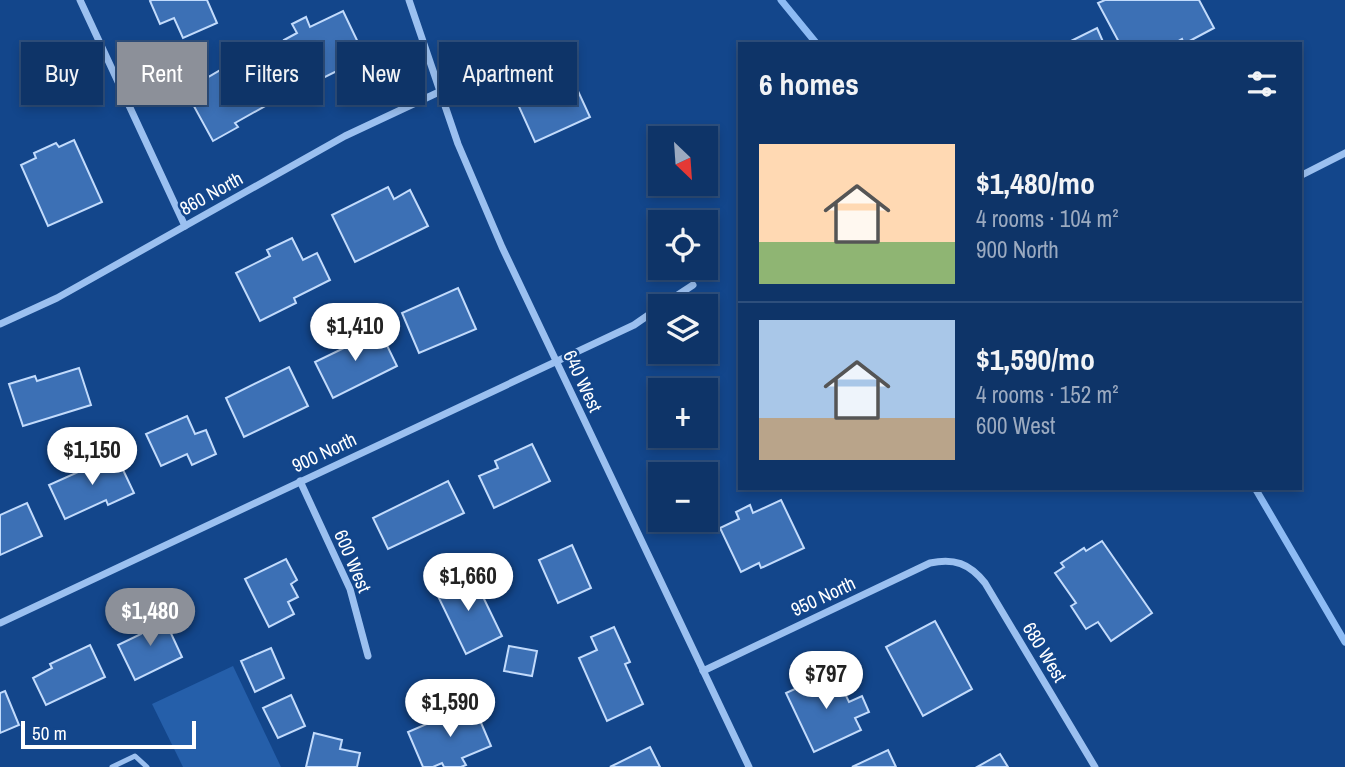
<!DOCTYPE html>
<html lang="en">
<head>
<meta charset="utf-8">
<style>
	:root { --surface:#0e3468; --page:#1c3f71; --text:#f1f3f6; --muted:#9baac0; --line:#2e4f7c; --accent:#8c9099 }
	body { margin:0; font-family:"Archivo Narrow",sans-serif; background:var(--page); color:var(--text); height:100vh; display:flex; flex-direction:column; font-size:26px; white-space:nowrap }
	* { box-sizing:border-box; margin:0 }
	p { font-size:23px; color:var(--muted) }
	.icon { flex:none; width:38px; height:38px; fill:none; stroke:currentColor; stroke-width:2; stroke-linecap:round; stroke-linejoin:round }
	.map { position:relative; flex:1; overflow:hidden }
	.drawer { position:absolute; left:738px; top:42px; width:564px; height:448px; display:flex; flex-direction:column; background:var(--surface); border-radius:0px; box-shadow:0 4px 10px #0003,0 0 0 2px var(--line) }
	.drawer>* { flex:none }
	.hud { position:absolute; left:21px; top:42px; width:612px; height:63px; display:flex; gap:14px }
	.needle { width:46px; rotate:155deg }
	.controls { position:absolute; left:648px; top:126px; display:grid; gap:14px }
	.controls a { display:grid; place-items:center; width:70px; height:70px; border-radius:0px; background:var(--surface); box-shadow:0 4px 10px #0003,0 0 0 2px var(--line); font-size:35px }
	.scale { position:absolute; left:21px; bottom:18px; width:175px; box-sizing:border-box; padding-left:7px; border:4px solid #fff; border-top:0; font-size:19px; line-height:24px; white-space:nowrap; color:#fff; -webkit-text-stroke:5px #13468b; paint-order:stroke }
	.price { position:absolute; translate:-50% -60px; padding:0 16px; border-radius:24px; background:#fff; color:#222; font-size:23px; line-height:46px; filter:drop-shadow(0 2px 4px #0008) }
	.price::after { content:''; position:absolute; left:50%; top:42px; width:21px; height:16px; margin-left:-10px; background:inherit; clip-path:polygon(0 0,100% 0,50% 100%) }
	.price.active { background:var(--accent); color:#fff }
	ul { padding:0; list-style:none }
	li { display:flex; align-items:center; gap:21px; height:175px; padding:0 21px }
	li+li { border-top:2px solid var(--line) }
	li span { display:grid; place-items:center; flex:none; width:196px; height:140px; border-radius:0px; color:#555 }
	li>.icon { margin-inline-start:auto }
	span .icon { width:84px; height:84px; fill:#fffc; stroke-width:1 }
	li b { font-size:30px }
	h2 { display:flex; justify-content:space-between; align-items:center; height:84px; padding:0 21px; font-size:30px }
	.tag { padding:0 24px; border-radius:0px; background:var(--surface); box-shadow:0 4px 10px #0003,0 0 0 2px var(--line); font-size:24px; line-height:63px }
	.tag.active { background:var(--accent); color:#fff }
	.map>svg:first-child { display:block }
</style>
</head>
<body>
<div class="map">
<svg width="1345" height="767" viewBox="0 0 1345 767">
	<rect width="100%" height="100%" fill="#13468b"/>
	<path fill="#255faa" d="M 233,666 L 281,767 L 183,767 L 152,704 Z"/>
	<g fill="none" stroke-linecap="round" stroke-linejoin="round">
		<g stroke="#8dbbf4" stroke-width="7">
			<path d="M 781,0 L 817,44"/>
			<path d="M 1255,488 L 1345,642"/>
		</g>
	</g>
	<g fill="#3c70b5" stroke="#c2dbfc" stroke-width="2">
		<path d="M 152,0 L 207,0 L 217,23 L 183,38 L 174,18 L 160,24 L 150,1 Z"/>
		<path d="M 1105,0 L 1199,0 L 1214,28 L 1184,44 L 1182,39 L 1173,44 L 1120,44 L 1098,3 Z"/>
		<path d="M 343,11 L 365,57 L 307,86 L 284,40 L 297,33 L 292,24 L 306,17 L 310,27 Z"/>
		<path d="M 1097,28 L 1104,44 L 1065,44 Z"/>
		<path d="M 538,49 L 543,60 L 559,53 L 569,74 L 561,77 L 569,95 L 578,91 L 590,117 L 535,142 L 506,78 L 510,76 L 504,65 Z"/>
		<path d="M 248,54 L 274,101 L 235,123 L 238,127 L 213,141 L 179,79 L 197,69 L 203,80 Z"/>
		<path d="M 680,127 L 685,138 L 660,138 L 660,142 L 657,137 Z"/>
		<path d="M 74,140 L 102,202 L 48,226 L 21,165 L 36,158 L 34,153 L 56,143 L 59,147 Z"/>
		<path d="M 388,187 L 394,199 L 410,190 L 428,226 L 355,262 L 332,215 Z"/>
		<path d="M 292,238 L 303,260 L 317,253 L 330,280 L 294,298 L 296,303 L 260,321 L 236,273 L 270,256 L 267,250 Z"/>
		<path d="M 458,288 L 476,329 L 419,353 L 402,313 Z"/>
		<path d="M 353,331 L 359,344 L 381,333 L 397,366 L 333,398 L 315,362 L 344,348 L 339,338 Z"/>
		<path d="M 289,367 L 308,406 L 244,437 L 226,398 Z"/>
		<path d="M 79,368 L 91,405 L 23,426 L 9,384 L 35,376 L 37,381 Z"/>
		<path d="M 187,416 L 195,434 L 206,430 L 216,454 L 192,465 L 187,454 L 161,466 L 146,434 Z"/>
		<path d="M 532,444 L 550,481 L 494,508 L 479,476 L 498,468 L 495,461 Z"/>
		<path d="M 116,455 L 134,493 L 108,505 L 106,500 L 65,519 L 49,485 Z"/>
		<path d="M 448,481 L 464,513 L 388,549 L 373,518 Z"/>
		<path d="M 781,500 L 804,548 L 761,568 L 759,563 L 741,572 L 720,528 L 739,519 L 736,512 L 750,505 L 753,513 Z"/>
		<path d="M 27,503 L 42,536 L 0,555 L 0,515 Z"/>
		<path d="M 1102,541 L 1152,613 L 1111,641 L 1098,622 L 1086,629 L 1071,606 L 1076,603 L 1055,573 L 1064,567 L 1061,563 L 1084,548 L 1086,551 Z"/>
		<path d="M 572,545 L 591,588 L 558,603 L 539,560 Z"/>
		<path d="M 286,559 L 297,580 L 291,584 L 298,597 L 288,602 L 294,614 L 269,627 L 245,579 Z"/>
		<path d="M 471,572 L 502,636 L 466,654 L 435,590 Z"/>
		<path d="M 162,614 L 182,657 L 135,680 L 118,645 L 141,634 L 138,626 Z"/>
		<path d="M 935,621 L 972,689 L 923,716 L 886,647 Z"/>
		<path d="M 614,627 L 630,662 L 625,664 L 643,704 L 607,721 L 579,658 L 597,650 L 591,637 Z"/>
		<path d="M 90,645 L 105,677 L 46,705 L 33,678 L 52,668 L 50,664 Z"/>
		<path d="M 509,646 L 537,651 L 532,676 L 504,671 Z"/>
		<path d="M 271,648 L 284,678 L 255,692 L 241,661 Z"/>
		<path d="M 834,671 L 849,702 L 862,696 L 869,712 L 855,718 L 861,730 L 814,752 L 786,693 Z"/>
		<path d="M 5,691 L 19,725 L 0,733 L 0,693 Z"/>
		<path d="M 291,695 L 305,726 L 278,738 L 263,708 Z"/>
		<path d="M 473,704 L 491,746 L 462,758 L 466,765 L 461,767 L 444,767 L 442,763 L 433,767 L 423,767 L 408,732 Z"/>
		<path d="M 314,733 L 342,740 L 340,749 L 360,753 L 357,767 L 306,767 Z"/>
		<path d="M 650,747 L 660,767 L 610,767 Z"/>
		<path d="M 888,750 L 896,767 L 852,767 Z"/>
		<path d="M 1000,754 L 1008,767 L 977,767 Z"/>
	</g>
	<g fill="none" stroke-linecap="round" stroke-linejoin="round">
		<path stroke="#9bc0f0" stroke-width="5" d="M 112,767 L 135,756 L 147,767"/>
		<g stroke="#9bc0f0" stroke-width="7">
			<path d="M 80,0 L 185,226"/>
			<path d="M 409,0 L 458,144 L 502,247 L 749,767"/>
			<path d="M 1300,176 L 1345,153"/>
			<path d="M 661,306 L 693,285"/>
			<path d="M 0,324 L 57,298 L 345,136 L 439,92"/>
			<path d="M 300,481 L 350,589 L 368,656"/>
			<path d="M 0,623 L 634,325 L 660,307"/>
			<path d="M 703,671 L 930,563 C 954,558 969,563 985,583 L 1095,767"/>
		</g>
	</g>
	<g text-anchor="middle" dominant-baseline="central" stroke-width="5" stroke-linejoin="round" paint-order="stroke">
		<g font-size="19" fill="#fff" stroke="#13468b">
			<text transform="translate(211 193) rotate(-29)">860 North</text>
			<text transform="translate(583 381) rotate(65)">640 West</text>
			<text transform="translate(324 452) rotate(-25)">900 North</text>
			<text transform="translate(353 561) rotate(67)">600 West</text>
			<text transform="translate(823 596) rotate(-25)">950 North</text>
			<text transform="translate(1045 652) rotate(59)">680 West</text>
		</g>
	</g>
</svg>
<div class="controls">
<a><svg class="needle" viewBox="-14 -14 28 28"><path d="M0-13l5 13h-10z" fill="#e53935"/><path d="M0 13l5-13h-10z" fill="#9baac0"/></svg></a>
<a><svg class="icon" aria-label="locate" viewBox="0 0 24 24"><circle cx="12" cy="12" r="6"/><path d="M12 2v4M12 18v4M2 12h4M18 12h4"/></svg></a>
<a><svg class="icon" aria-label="layers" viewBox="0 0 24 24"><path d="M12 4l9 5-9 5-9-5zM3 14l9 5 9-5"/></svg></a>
<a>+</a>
<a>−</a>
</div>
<div class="scale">50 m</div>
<b class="price" style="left:355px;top:363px">$1,410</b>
<b class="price" style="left:92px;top:487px">$1,150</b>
<b class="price" style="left:468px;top:613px">$1,660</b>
<b class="price active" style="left:150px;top:648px">$1,480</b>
<b class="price" style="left:826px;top:711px">$797</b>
<b class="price" style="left:450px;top:739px">$1,590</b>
<div class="hud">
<a class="tag">Buy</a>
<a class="tag active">Rent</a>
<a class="tag">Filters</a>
<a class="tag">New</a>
<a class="tag">Apartment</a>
</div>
<section class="drawer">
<h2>6 homes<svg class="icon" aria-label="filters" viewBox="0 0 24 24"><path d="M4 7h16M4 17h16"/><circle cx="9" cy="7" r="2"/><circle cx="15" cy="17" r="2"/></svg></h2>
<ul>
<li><span style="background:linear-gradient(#ffd9b3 70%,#8fb573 0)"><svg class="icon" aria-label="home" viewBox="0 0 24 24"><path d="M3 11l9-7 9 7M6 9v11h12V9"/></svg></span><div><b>$1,480/mo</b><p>4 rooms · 104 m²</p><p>900 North</p></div></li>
<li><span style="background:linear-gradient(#a9c7e8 70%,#b9a48a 0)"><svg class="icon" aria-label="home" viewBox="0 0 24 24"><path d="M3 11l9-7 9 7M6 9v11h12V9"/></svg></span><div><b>$1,590/mo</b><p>4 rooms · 152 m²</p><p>600 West</p></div></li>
</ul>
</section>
</div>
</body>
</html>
